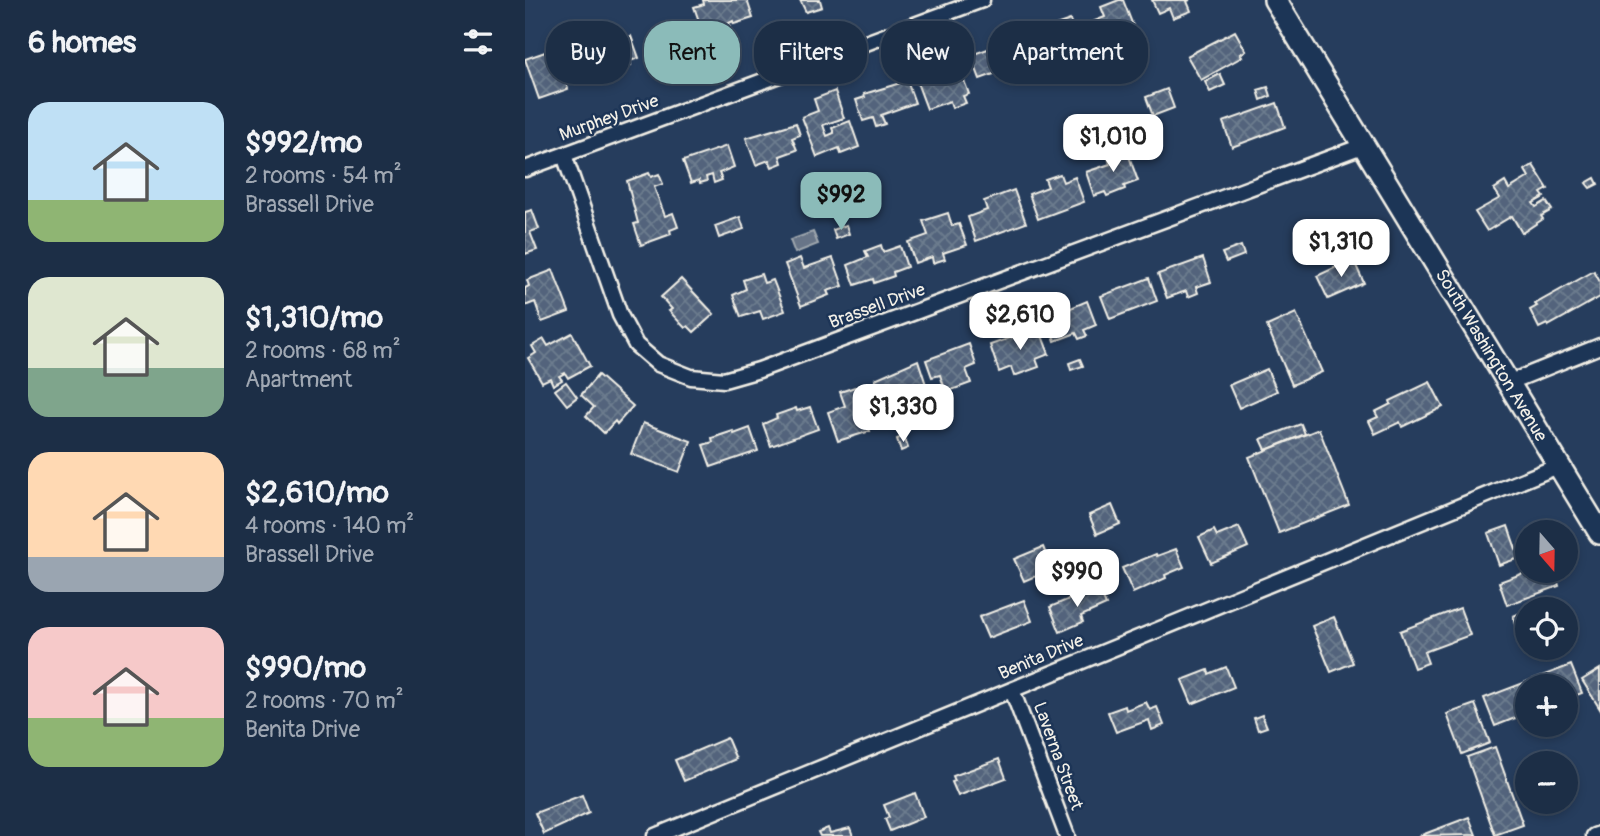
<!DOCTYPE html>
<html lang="en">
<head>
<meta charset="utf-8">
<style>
	:root { --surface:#1c2e46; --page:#25364d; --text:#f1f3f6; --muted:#a0a8b3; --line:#3a4a5f; --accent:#8bbbb9 }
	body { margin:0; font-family:Pangolin,sans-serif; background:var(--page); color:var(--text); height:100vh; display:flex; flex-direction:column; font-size:26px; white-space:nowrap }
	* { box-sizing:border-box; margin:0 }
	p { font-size:23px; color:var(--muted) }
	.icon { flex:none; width:38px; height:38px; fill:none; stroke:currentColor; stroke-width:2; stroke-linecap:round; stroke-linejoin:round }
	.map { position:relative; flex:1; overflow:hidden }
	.drawer { display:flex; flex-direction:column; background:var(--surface); width:525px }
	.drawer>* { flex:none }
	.guide { position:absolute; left:21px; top:21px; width:665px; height:63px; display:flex; gap:14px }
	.needle { width:46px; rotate:160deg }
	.controls { position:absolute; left:990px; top:520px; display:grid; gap:14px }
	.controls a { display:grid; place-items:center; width:63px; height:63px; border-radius:50%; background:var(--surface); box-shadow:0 4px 10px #0003,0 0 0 2px var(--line); font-size:35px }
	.price { position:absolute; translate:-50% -60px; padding:0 16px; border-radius:14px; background:#fff; color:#222; font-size:23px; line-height:46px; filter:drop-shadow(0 2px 4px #0008) }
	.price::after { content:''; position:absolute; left:50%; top:42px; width:21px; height:16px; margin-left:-10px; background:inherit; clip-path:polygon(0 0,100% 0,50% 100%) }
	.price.current { background:var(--accent); color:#111 }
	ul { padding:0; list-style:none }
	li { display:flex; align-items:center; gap:21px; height:175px; padding:0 28px }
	li span { display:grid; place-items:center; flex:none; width:196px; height:140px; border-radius:21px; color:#555 }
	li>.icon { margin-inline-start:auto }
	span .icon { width:84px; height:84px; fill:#fffc; stroke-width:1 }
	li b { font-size:30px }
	h2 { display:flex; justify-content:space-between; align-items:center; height:84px; padding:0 28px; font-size:30px }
	.pill { padding:0 24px; border-radius:28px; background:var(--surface); box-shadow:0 4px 10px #0003,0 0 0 2px var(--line); font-size:24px; line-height:63px }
	.pill.current { background:var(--accent); color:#111 }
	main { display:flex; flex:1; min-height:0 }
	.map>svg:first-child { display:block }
</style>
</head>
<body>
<main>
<section class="drawer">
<h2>6 homes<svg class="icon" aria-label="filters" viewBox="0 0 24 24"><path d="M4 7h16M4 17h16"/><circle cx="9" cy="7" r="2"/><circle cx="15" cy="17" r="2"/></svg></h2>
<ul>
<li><span style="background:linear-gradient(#bfe0f5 70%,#8fb573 0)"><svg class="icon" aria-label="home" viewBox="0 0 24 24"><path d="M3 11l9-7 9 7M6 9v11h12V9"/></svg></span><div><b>$992/mo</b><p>2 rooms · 54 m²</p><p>Brassell Drive</p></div></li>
<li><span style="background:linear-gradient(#dfe7d0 65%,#7fa58c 0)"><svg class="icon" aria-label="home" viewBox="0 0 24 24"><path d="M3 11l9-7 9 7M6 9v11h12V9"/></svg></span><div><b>$1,310/mo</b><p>2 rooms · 68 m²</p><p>Apartment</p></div></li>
<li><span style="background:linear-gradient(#ffd9b3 75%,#9aa5b1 0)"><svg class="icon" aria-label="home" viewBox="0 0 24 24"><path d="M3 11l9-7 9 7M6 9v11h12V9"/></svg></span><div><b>$2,610/mo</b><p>4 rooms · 140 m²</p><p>Brassell Drive</p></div></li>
<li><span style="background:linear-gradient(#f6c9c9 65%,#8fb573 0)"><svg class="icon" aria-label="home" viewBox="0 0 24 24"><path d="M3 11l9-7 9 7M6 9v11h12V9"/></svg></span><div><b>$990/mo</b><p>2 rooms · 70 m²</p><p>Benita Drive</p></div></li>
</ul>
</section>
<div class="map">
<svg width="1075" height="836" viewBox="0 0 1075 836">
	<defs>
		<pattern id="building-cross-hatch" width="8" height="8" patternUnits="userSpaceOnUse" patternTransform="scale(1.75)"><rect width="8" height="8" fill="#52647b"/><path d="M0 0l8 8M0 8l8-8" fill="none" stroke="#6c7b8e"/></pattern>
	</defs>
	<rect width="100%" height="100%" fill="#263d5d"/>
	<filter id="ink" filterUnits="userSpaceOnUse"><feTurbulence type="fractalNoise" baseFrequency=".0143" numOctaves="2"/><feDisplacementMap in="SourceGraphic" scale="14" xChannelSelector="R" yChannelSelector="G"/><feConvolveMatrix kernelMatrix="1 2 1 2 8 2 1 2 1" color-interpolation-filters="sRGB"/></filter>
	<g filter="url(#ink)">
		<path fill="#677588" stroke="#9fa7ae" stroke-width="2" d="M 288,232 L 293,244 L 270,253 L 265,240 Z"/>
		<g fill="url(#building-cross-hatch)" stroke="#f4f1e8" stroke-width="2">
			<path d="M 178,0 L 222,0 L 228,18 L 209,24 L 208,21 L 204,23 L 205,26 L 193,30 L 192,26 L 190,27 L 191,31 L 179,35 L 169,7 L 179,4 Z"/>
			<path d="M 275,0 L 295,0 L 297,7 L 281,12 Z"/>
			<path d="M 594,0 L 598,0 L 610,31 L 602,34 L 605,43 L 592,48 L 589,39 L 571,46 L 562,24 L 580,17 L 576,7 Z"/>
			<path d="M 627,0 L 665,0 L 662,1 L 666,11 L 648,18 L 644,8 L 633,13 Z"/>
			<path d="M 545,20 L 555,46 L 511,61 L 502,35 Z"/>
			<path d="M 710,31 L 721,51 L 715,54 L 717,57 L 676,80 L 662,56 Z"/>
			<path d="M 106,36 L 114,58 L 105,61 L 106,65 L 97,68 L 96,64 L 82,70 L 74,48 Z"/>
			<path d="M 493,38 L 502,62 L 455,79 L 446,55 Z"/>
			<path d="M 20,52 L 25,66 L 34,62 L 43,89 L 14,99 L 0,59 Z"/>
			<path d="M 432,62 L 444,94 L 438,96 L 441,103 L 427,108 L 425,101 L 402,109 L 390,77 Z"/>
			<path d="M 596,69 L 599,79 L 587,84 L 583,74 Z"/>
			<path d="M 695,74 L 700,85 L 685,92 L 680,82 Z"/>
			<path d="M 382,81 L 390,103 L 356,115 L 360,124 L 351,127 L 348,118 L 338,121 L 331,100 L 340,97 L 339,94 Z"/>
			<path d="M 743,87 L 746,96 L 736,100 L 733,90 Z"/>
			<path d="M 642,89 L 649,108 L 628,116 L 621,97 Z"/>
			<path d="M 310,91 L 319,118 L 298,125 L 302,136 L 309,133 L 307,128 L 325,121 L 334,147 L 316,154 L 314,148 L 292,157 L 277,117 L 293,111 L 289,99 Z"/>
			<path d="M 752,103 L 760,127 L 707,147 L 698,122 Z"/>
			<path d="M 271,123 L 275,135 L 267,138 L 272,150 L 255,156 L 257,163 L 247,167 L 244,160 L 231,165 L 221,138 Z"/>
			<path d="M 202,146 L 209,167 L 194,173 L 197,180 L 189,183 L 187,175 L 181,177 L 182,181 L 175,183 L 174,180 L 166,183 L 158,161 Z"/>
			<path d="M 601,148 L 613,181 L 599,186 L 600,189 L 582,196 L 580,192 L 569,196 L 561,172 L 585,164 L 582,154 Z"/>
			<path d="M 1008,165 L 1023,189 L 1016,193 L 1019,197 L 1008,203 L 1011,207 L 1021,201 L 1027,210 L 1016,216 L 1018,219 L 997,233 L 987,216 L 962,231 L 950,212 L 975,198 L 969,189 L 980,182 L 984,189 L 1004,177 L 1000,170 Z"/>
			<path d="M 124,173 L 126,177 L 134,174 L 138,184 L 129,187 L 140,216 L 148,213 L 153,227 L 145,230 L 146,234 L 116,245 L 109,224 L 113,223 L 102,181 Z"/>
			<path d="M 535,174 L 538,182 L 550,177 L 559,202 L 513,219 L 504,194 L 523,187 L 520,179 Z"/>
			<path d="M 1070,178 L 1073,184 L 1065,188 L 1061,183 Z"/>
			<path d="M 323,183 L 325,189 L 317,192 L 315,186 Z"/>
			<path d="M 489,190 L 501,223 L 451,241 L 443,217 L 462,210 L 459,201 Z"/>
			<path d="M 7,210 L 14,229 L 5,232 L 12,250 L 0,254 L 0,212 Z"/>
			<path d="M 423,213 L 427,226 L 434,224 L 442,245 L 418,253 L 420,259 L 408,263 L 407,257 L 390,263 L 383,242 L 403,235 L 398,221 Z"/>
			<path d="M 215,217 L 219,229 L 194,238 L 190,226 Z"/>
			<path d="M 321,225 L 324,234 L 311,239 L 308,230 Z"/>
			<path d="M 356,245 L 358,252 L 375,246 L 382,267 L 368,272 L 369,276 L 349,283 L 348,279 L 330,285 L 323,265 L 343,257 L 340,251 Z"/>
			<path d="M 716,246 L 719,255 L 701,262 L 697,253 Z"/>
			<path d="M 275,258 L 279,268 L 308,258 L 318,286 L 302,291 L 304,295 L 276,306 L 260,264 Z"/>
			<path d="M 678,258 L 686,282 L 671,287 L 673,293 L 663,297 L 661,291 L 642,298 L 633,274 Z"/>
			<path d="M 828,259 L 839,283 L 803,299 L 792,276 Z"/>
			<path d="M 28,270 L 44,312 L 17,322 L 10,302 L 0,306 L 0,288 L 4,286 L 2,280 Z"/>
			<path d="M 1069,271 L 1075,282 L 1075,297 L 1023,326 L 1022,324 L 1014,328 L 1005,310 L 1012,306 L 1010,304 Z"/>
			<path d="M 236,274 L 239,283 L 248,280 L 260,311 L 238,319 L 235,311 L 216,317 L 208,295 L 221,289 L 218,280 Z"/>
			<path d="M 624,278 L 632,301 L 585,319 L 576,296 Z"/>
			<path d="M 156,279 L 189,314 L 169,332 L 163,326 L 160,328 L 144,311 L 147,309 L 136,297 Z"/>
			<path d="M 562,301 L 571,325 L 559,330 L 562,336 L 554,339 L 551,333 L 530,341 L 522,318 Z"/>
			<path d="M 771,313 L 797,372 L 767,385 L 742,326 Z"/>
			<path d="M 514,328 L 524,354 L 511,359 L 514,367 L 489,376 L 486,367 L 474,372 L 465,345 Z"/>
			<path d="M 47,333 L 65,366 L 43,378 L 40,373 L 34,376 L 37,380 L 28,385 L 25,378 L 17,382 L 3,358 L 11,353 L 7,346 L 19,339 L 23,346 Z"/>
			<path d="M 444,344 L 451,365 L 441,369 L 446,383 L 421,392 L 415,375 L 407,377 L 401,360 Z"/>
			<path d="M 555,359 L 558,366 L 546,370 L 544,363 Z"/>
			<path d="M 393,360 L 404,394 L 376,405 L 372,396 L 358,401 L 350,379 Z"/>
			<path d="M 742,369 L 752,391 L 714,408 L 704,385 Z"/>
			<path d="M 73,375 L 108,406 L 92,424 L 90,421 L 79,433 L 61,416 L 69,407 L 56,395 Z"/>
			<path d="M 41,382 L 52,397 L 42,405 L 30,390 Z"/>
			<path d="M 905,382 L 918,407 L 877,427 L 875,422 L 850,434 L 844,421 L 853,417 L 850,412 L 866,404 L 865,401 Z"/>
			<path d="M 330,387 L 345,431 L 313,441 L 303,412 L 320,406 L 315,392 Z"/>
			<path d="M 285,407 L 293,429 L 246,446 L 238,424 L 252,418 L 251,415 L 271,408 L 272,411 Z"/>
			<path d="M 118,423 L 166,441 L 154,472 L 106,454 Z"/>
			<path d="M 776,424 L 780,434 L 741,450 L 736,439 Z"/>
			<path d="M 225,428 L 233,451 L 186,467 L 178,445 L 188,442 L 187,438 L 208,431 L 209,434 Z"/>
			<path d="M 794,429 L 824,505 L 754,533 L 724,457 Z"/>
			<path d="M 379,436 L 383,448 L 376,451 L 372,439 Z"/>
			<path d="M 587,505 L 595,524 L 572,534 L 564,515 Z"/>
			<path d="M 983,526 L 994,558 L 974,565 L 963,533 Z"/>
			<path d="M 714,527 L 723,547 L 686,563 L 674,537 L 689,530 L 692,536 Z"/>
			<path d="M 518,547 L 527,569 L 499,581 L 489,559 Z"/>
			<path d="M 651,549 L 659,567 L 640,575 L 641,578 L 608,593 L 597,568 L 631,554 L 632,556 Z"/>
			<path d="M 1007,570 L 1029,570 L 1034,586 L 982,605 L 974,582 Z"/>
			<path d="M 573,587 L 581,605 L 556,616 L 558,622 L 535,632 L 525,607 Z"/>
			<path d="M 499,600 L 507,621 L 463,638 L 454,617 Z"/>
			<path d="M 1032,600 L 1036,609 L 1006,609 Z"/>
			<path d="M 935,608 L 945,635 L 899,652 L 903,663 L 889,668 L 875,631 Z"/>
			<path d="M 1003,610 L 1003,639 L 997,641 L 988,616 Z"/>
			<path d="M 809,617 L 828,663 L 806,672 L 787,626 Z"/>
			<path d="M 1046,665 L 1057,693 L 1041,699 L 1041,686 L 1003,686 L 1003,713 L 970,726 L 959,698 Z"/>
			<path d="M 701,667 L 709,687 L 667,704 L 657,680 L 683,670 L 684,674 Z"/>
			<path d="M 1075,669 L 1075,709 L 1057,680 Z"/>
			<path d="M 621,702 L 625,710 L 632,707 L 639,725 L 627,730 L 624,720 L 591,732 L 583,712 L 600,706 L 601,710 Z"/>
			<path d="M 950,704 L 965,743 L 937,754 L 922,714 Z"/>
			<path d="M 737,715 L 742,727 L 733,730 L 729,718 Z"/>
			<path d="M 202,738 L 211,759 L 159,781 L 150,760 Z"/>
			<path d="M 970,747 L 998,825 L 970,835 L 942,757 Z"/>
			<path d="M 474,759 L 481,778 L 433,796 L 427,782 L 430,781 L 428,776 Z"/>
			<path d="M 390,793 L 399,817 L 365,831 L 360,819 L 364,817 L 359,805 Z"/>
			<path d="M 57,795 L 64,813 L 19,834 L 10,813 Z"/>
			<path d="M 944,817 L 951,835 L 894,836 Z"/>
			<path d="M 303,828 L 305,833 L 325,828 L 328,836 L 295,836 L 293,832 Z"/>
		</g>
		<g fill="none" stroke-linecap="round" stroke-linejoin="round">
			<g stroke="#f4f1e8" stroke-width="19">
				<g id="street">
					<path d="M 39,155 L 95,315 L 111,345 L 133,364 L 166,377 L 199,380 L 234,370 L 840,145"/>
					<path d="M 0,169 L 457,0"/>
					<path d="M 985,382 L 1075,346"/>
					<path d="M 487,690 L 542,836"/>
					<path d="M 130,836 L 1033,466"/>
					<path d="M 1069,836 L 1075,834"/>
				</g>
			</g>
			<g stroke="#f4f1e8" stroke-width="26">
				<g id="secondary">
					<path id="s1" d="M 750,0 L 1075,533"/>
				</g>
			</g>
			<use href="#street" stroke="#1d3557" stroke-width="14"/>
			<use href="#secondary" stroke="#1d3557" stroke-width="21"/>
		</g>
	</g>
	<g text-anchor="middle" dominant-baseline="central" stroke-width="5" stroke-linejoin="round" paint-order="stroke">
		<g font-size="18" fill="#f4f1e8" stroke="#1d3557">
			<text transform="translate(84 118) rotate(-20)">Murphey Drive</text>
			<text transform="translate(352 306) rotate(-20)">Brassell Drive</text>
			<text stroke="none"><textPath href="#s1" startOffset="416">South Washington Avenue</textPath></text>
			<text transform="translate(516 657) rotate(-23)">Benita Drive</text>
			<text transform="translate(533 756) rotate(70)">Laverna Street</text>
		</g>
	</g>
</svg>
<div class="controls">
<a><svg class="needle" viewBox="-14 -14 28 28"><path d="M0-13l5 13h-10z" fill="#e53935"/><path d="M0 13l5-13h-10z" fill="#a0a8b3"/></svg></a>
<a><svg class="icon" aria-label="locate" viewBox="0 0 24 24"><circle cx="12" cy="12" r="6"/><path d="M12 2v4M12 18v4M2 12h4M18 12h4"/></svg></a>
<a>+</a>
<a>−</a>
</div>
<b class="price" style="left:588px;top:174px">$1,010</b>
<b class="price current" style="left:316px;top:232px">$992</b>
<b class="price" style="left:816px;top:279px">$1,310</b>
<b class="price" style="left:495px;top:352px">$2,610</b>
<b class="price" style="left:378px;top:444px">$1,330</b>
<b class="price" style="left:552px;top:609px">$990</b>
<div class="guide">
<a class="pill">Buy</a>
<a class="pill current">Rent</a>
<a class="pill">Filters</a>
<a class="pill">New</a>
<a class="pill">Apartment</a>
</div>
</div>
</main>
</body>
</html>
